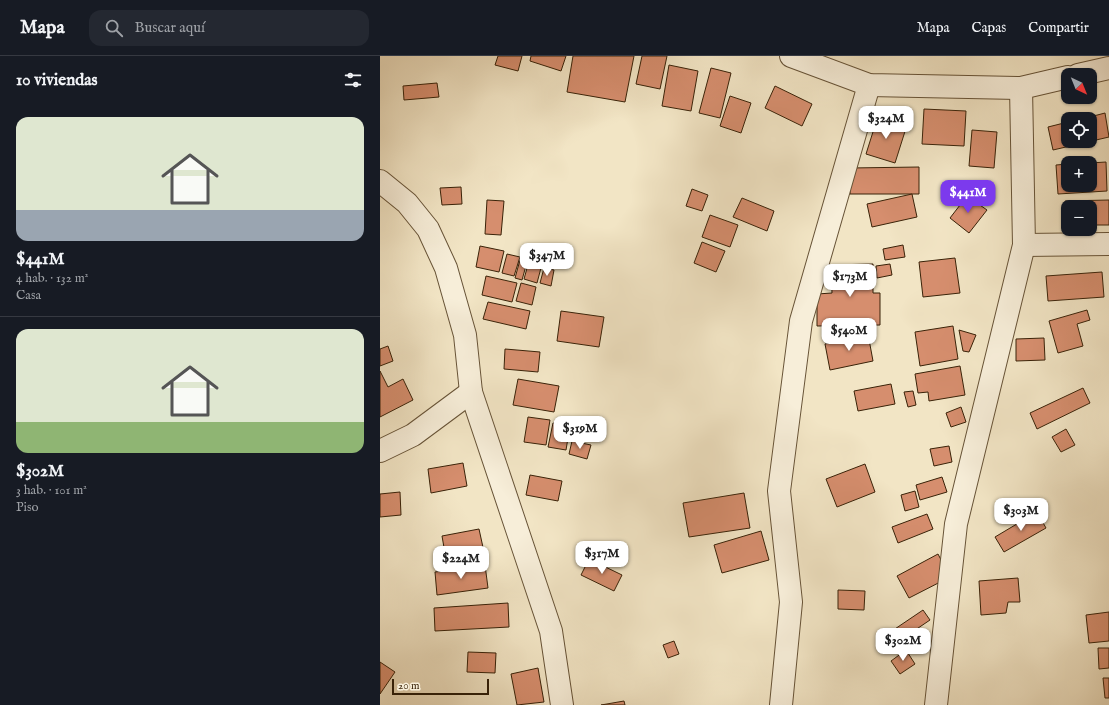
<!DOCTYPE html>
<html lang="es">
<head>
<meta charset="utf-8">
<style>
	:root { --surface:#171b24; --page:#242831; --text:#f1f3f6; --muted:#9ea1a6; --line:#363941; --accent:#7c3aed }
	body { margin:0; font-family:"IM FELL English",serif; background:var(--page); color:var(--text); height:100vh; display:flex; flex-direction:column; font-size:15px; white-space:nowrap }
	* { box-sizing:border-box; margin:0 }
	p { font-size:13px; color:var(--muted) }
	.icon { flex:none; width:22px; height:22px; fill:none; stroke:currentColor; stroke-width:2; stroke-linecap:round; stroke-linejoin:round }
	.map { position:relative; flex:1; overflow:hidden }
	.drawer { display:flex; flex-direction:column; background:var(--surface); width:380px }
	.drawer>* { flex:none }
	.needle { width:26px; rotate:137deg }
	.fabs { position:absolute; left:681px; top:12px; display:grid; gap:8px }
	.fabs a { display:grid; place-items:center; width:36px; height:36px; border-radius:8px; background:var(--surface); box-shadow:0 1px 3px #0004; font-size:20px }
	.scale { position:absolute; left:12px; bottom:10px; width:97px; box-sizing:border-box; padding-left:4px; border:2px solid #392208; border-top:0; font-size:11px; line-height:14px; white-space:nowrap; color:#392208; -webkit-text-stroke:3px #f7eed9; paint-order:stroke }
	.price { position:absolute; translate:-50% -34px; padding:0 9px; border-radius:8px; background:#fff; color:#222; font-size:13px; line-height:26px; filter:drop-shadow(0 1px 2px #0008) }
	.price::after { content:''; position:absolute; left:50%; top:24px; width:12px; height:9px; margin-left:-6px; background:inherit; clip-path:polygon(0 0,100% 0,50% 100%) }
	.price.selected { background:var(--accent); color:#fff }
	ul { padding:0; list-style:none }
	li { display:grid; align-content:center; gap:8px; height:212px; padding:0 16px }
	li+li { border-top:1px solid var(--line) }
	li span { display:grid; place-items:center; height:124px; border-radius:12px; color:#555 }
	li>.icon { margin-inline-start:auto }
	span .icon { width:72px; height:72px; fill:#fffc; stroke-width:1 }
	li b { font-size:17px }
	h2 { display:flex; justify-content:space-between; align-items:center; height:48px; padding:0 16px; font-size:17px }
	header { display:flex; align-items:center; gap:24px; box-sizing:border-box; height:56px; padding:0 20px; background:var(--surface); border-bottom:1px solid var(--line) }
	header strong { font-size:19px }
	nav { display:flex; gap:22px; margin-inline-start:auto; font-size:14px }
	.search { width:280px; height:36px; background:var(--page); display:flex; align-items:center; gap:10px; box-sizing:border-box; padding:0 14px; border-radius:12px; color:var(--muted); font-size:15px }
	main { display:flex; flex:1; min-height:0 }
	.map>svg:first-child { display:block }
</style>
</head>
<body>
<header>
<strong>Mapa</strong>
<div class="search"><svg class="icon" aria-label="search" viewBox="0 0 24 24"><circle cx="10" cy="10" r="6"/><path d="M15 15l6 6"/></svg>Buscar aquí</div>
<nav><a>Mapa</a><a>Capas</a><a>Compartir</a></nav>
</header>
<main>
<section class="drawer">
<h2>10 viviendas<svg class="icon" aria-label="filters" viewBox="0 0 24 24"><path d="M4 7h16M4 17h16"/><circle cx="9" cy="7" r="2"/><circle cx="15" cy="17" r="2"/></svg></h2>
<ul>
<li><span style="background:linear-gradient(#dfe7d0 75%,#9aa5b1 0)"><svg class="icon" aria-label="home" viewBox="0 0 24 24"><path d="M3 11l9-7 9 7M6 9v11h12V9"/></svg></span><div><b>$441M</b><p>4 hab. · 132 m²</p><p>Casa</p></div></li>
<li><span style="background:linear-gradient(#dfe7d0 75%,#8fb573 0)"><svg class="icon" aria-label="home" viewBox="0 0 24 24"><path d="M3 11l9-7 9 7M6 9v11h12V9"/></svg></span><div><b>$302M</b><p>3 hab. · 101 m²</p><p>Piso</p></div></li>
</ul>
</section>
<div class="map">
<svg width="729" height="649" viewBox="0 0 729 649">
	<rect width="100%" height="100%" fill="#f2e5c5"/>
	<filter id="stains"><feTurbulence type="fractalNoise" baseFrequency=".005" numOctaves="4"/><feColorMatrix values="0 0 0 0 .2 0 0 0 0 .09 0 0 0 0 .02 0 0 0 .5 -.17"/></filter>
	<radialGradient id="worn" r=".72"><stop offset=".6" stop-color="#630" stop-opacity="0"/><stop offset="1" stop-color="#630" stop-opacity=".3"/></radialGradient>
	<g fill="#d68e6e" stroke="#392208">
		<path d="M 118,0 L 142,0 L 138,15 L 115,9 Z"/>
		<path d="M 151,0 L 186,0 L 181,15 L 150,5 Z"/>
		<path d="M 193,0 L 254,0 L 245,46 L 187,36 Z"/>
		<path d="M 262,0 L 287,0 L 280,33 L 256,28 Z"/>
		<path d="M 289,9 L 318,15 L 311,55 L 282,50 Z"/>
		<path d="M 331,12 L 351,17 L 340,62 L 319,57 Z"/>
		<path d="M 57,27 L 59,41 L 24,44 L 23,30 Z"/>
		<path d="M 395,30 L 432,48 L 422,70 L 385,52 Z"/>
		<path d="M 350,40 L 371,47 L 361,77 L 340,70 Z"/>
		<path d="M 544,53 L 586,55 L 584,90 L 542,88 Z"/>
		<path d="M 725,57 L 729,81 L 673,94 L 668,71 L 688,66 L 688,85 L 710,85 L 710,63 L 702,63 Z"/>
		<path d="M 498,60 L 527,69 L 515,107 L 486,98 Z"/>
		<path d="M 592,74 L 617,76 L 614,112 L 589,110 Z"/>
		<path d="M 726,106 L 727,135 L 678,138 L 676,109 L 688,108 L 688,129 L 710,129 L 710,107 Z"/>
		<path d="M 539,111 L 539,138 L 470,138 L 470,112 Z"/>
		<path d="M 81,131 L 82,148 L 62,149 L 60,132 Z"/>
		<path d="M 312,133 L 328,139 L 322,155 L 306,150 Z"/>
		<path d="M 532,138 L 537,161 L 492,171 L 487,148 Z"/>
		<path d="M 587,140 L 607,154 L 589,177 L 570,162 Z"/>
		<path d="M 362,142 L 394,155 L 387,175 L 353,161 Z"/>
		<path d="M 107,144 L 124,145 L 121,179 L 105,178 Z"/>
		<path d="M 729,144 L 729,169 L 710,169 L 710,151 L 688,151 L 688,169 L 686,169 L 685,145 Z"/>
		<path d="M 330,159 L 358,169 L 350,191 L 322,181 Z"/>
		<path d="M 322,186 L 345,195 L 336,216 L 314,207 Z"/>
		<path d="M 523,189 L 525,201 L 505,204 L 503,193 Z"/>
		<path d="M 100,190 L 124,195 L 119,216 L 96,211 Z"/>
		<path d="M 127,198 L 140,201 L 134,220 L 122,217 Z"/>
		<path d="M 575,202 L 580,237 L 543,241 L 539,206 Z"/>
		<path d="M 140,204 L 147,206 L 142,224 L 135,222 Z"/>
		<path d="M 149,205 L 162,208 L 157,227 L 144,223 Z"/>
		<path d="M 493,208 L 493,237 L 500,237 L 500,269 L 437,270 L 437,238 L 452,237 L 451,209 Z"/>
		<path d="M 510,208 L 512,219 L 497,222 L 496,210 Z"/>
		<path d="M 164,212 L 174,214 L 171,230 L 160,227 Z"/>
		<path d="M 722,216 L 724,241 L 668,245 L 666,220 Z"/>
		<path d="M 106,220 L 137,227 L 132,246 L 102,239 Z"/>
		<path d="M 141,227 L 156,231 L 152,249 L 136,245 Z"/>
		<path d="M 108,246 L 150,255 L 146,273 L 103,263 Z"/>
		<path d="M 707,254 L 710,264 L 697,268 L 703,290 L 678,297 L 669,265 Z"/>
		<path d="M 181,255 L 224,261 L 219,291 L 177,285 Z"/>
		<path d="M 573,270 L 578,303 L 540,310 L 535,276 Z"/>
		<path d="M 579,274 L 596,279 L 589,296 L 583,295 Z"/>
		<path d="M 488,278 L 493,305 L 450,314 L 445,288 Z"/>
		<path d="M 664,282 L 665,304 L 636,305 L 636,283 Z"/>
		<path d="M 8,290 L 13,305 L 0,310 L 0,293 Z"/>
		<path d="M 125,293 L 160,296 L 158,316 L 124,313 Z"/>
		<path d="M 580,310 L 585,339 L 549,345 L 548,336 L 538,337 L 535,318 Z"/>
		<path d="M 0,315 L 8,331 L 23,323 L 33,344 L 0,361 Z"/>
		<path d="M 138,323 L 179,330 L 174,356 L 133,349 Z"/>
		<path d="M 511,328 L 515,348 L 478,355 L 474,335 Z"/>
		<path d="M 703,332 L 710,347 L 657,373 L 650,357 Z"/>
		<path d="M 533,335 L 536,349 L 528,351 L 524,336 Z"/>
		<path d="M 581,351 L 586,366 L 571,371 L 566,357 Z"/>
		<path d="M 148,361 L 170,364 L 166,389 L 144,386 Z"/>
		<path d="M 173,367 L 190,370 L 186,394 L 168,391 Z"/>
		<path d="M 686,373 L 695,389 L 681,396 L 672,381 Z"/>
		<path d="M 192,385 L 211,389 L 207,403 L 189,398 Z"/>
		<path d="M 569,390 L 572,406 L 554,410 L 550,393 Z"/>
		<path d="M 83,407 L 87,430 L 51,437 L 48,413 Z"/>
		<path d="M 485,408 L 495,436 L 457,451 L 446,423 Z"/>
		<path d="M 150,419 L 182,425 L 178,445 L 146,439 Z"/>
		<path d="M 562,421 L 567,436 L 540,444 L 536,429 Z"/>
		<path d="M 535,435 L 539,451 L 525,455 L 521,439 Z"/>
		<path d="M 20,436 L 21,459 L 0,461 L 0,438 Z"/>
		<path d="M 364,437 L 370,472 L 309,481 L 303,447 Z"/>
		<path d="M 657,456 L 666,472 L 624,496 L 615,481 Z"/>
		<path d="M 547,458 L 553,473 L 518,487 L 512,471 Z"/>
		<path d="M 99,473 L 104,496 L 66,503 L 62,480 Z"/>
		<path d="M 381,475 L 389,504 L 342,517 L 334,489 Z"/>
		<path d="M 558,498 L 570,521 L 529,542 L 517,520 Z"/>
		<path d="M 209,503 L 242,519 L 234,535 L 201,519 Z"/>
		<path d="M 105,509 L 108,532 L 57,539 L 55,516 Z"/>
		<path d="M 638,522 L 640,546 L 628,546 L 626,557 L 601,559 L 599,525 Z"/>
		<path d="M 458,534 L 485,535 L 484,554 L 458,553 Z"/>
		<path d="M 128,547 L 129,571 L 55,575 L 54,552 Z"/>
		<path d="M 543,554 L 550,564 L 513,589 L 506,579 Z"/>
		<path d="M 729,556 L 729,585 L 709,587 L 706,559 Z"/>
		<path d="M 294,585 L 299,598 L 288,602 L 283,589 Z"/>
		<path d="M 718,592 L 729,592 L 729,612 L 719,613 Z"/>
		<path d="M 526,594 L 535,608 L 520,618 L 511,605 Z"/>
		<path d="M 88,596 L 116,597 L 115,617 L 87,616 Z"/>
		<path d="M 0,606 L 15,616 L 0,638 Z"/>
		<path d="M 158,612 L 164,646 L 137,649 L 131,618 Z"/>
		<path d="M 723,622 L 729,622 L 729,642 L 725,642 Z"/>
		<path d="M 244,645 L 245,649 L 221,649 Z"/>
	</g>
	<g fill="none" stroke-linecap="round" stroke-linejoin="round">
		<g stroke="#675337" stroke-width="24">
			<g id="minor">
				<path d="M 411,0 L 489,29 L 641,32 L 688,21"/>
				<path d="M 698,19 L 729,12"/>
				<path d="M 0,125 L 27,147 L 48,173 L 66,212 L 85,279 L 91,336 L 171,575 L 182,649"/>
				<path d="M 644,189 L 729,188"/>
				<path d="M 0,395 L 33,379 L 91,336"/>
				<path d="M 401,649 L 411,546 L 399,435 L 421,265 L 489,29"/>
				<path d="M 556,649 L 576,468 L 644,189 L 641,32"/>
			</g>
		</g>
		<use href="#minor" stroke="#f7eed9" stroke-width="22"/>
	</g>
	<rect width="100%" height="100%" filter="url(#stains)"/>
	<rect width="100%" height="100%" fill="url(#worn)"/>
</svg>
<div class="fabs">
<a><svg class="needle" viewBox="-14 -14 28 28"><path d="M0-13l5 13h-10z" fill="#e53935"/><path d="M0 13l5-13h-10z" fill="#9ea1a6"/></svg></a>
<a><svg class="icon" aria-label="locate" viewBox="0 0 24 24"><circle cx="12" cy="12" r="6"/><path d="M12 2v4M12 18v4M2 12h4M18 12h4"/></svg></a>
<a>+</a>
<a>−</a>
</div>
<div class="scale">20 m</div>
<b class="price" style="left:506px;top:84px">$324M</b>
<b class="price selected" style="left:588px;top:158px">$441M</b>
<b class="price" style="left:167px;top:221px">$347M</b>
<b class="price" style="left:470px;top:242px">$173M</b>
<b class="price" style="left:469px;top:296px">$540M</b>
<b class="price" style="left:200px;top:394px">$319M</b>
<b class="price" style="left:641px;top:476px">$303M</b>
<b class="price" style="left:222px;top:519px">$317M</b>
<b class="price" style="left:81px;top:524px">$224M</b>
<b class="price" style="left:523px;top:606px">$302M</b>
</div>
</main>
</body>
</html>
